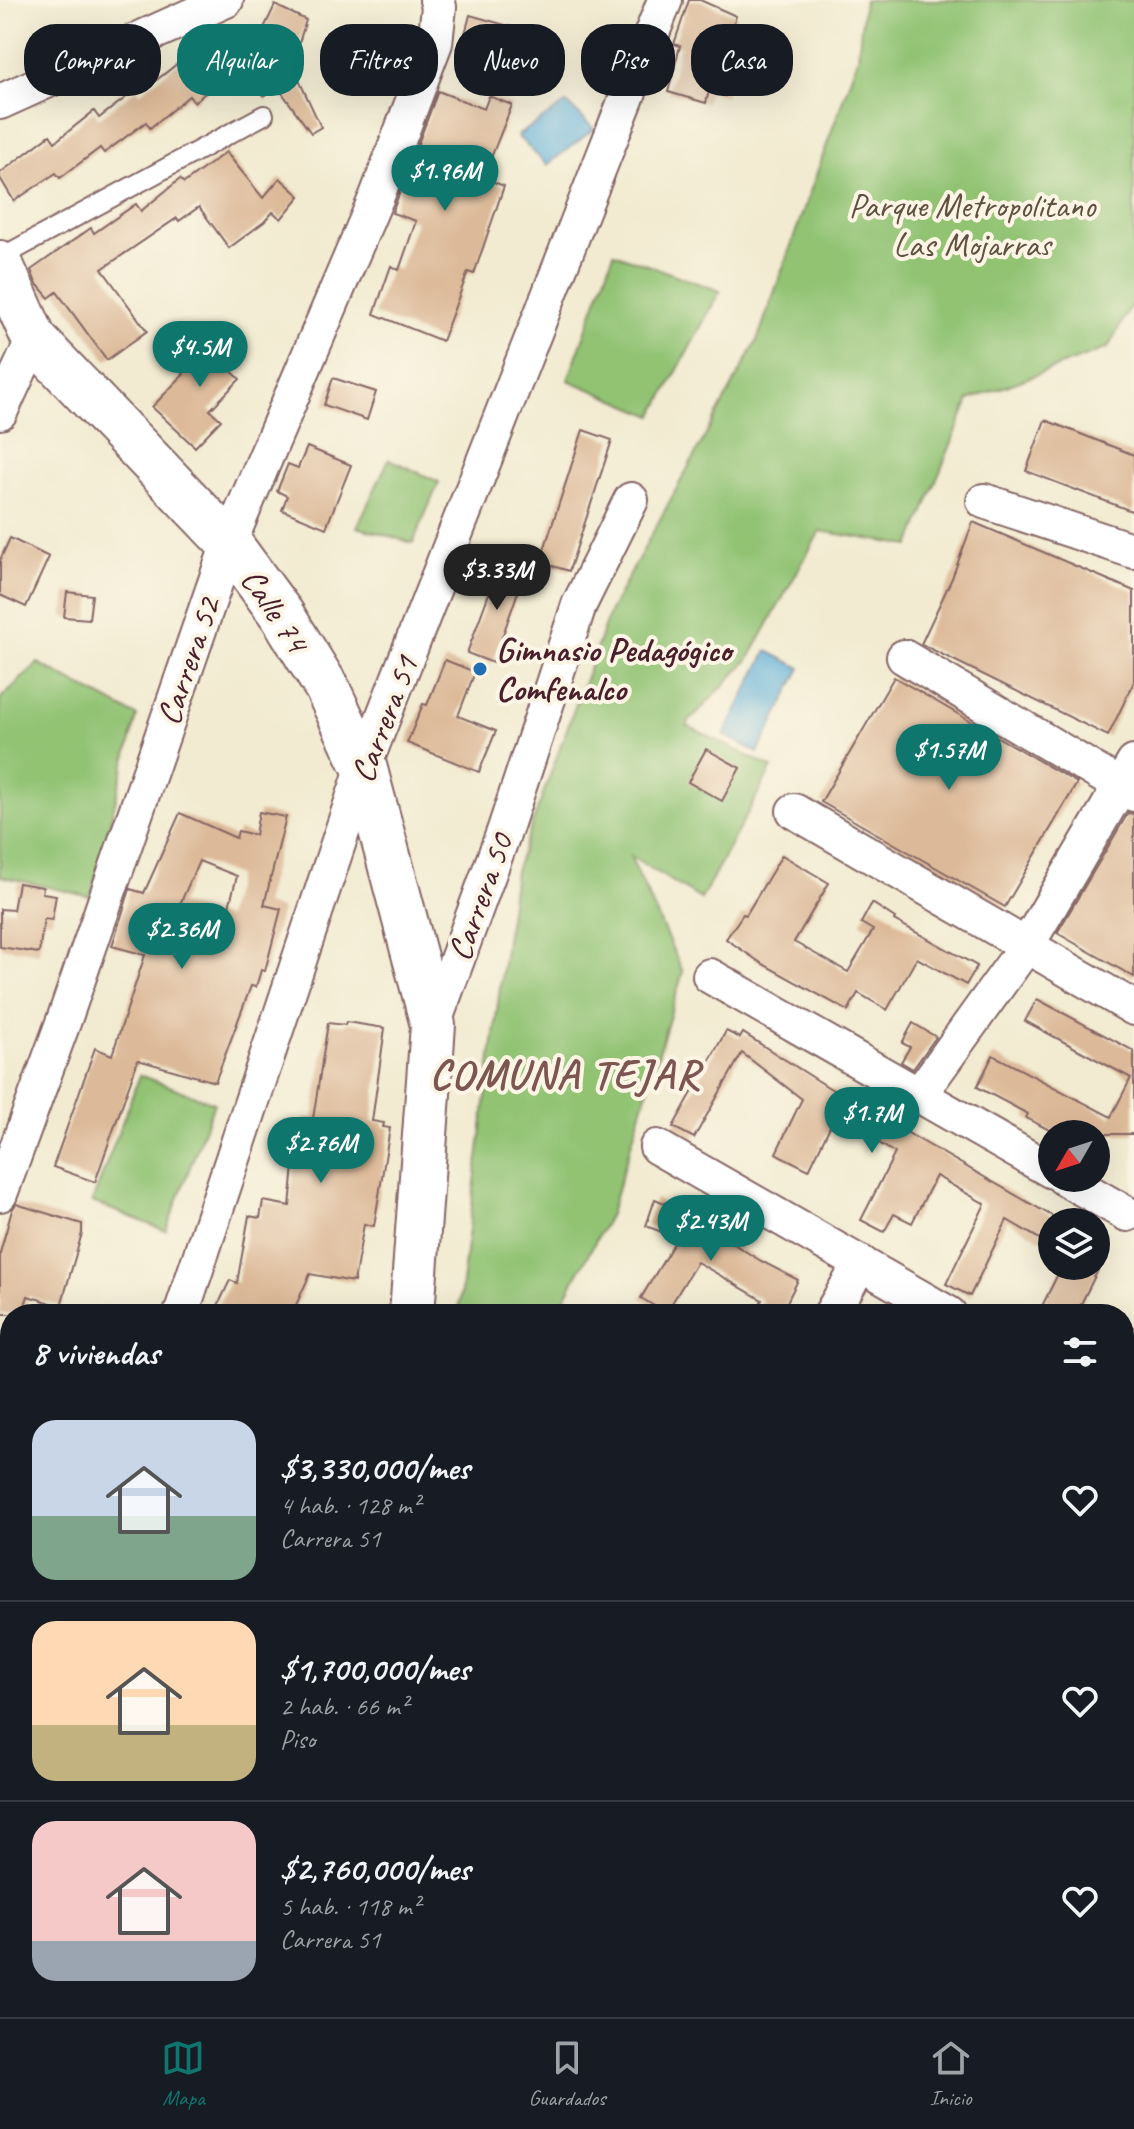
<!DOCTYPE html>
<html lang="es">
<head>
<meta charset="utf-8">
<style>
	:root { --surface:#171b24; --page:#20242c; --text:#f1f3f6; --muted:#9ea1a6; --line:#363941; --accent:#0f766e }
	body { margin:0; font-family:Caveat,sans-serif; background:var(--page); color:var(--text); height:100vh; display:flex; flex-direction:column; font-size:30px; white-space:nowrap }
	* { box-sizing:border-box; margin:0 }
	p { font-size:26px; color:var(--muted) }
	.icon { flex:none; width:44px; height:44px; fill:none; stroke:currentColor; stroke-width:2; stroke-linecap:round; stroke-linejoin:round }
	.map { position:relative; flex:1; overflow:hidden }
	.side { position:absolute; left:0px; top:1304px; width:1134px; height:714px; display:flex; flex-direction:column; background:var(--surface); border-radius:32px 32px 0 0; box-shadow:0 8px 32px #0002 }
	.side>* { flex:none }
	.top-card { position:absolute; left:24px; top:24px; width:1086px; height:72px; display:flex; gap:16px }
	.needle { width:52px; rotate:231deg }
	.fabs { position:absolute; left:1038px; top:1120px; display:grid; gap:16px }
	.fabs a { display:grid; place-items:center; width:72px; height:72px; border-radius:50%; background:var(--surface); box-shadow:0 8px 32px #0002; font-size:40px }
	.price { position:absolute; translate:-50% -68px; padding:0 18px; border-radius:28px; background:var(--accent); color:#fff; font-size:26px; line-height:52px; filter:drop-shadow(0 2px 4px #0008) }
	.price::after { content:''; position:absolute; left:50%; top:48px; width:24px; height:18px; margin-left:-12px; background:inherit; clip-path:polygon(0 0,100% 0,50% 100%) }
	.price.current { background:#222; color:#fff }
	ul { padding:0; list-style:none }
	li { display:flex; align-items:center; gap:24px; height:200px; padding:0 32px }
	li+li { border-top:2px solid var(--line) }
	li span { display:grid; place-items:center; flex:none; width:224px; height:160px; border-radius:24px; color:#555 }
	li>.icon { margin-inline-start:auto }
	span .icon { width:96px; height:96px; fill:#fffc; stroke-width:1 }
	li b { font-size:34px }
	h2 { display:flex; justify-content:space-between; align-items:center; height:96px; padding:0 32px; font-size:34px }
	.tag { padding:0 28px; border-radius:32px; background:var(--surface); box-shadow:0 8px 32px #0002; font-size:28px; line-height:72px }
	.tag.current { background:var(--accent); color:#fff }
	.menu { display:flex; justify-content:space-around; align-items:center; height:112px; border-top:2px solid var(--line); background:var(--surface); font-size:22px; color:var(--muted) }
	.menu a { display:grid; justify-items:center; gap:4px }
	.menu .current { color:var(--accent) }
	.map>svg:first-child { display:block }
</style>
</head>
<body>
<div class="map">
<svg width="1134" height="2017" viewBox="0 0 1134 2017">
	<rect width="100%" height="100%" fill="#fcf5e5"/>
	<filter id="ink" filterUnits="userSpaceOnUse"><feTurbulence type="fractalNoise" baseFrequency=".0125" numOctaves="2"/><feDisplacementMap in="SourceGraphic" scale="16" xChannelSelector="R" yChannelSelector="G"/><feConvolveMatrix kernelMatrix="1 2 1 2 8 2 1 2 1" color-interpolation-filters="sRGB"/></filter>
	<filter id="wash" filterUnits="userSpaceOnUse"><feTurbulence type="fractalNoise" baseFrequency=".006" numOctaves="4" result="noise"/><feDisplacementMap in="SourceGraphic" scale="32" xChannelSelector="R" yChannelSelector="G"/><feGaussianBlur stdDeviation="1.8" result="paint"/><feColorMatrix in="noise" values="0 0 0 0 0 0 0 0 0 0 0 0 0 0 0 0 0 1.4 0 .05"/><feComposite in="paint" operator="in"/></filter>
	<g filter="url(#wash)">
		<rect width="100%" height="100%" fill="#f2ebd1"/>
		<g fill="#91c373" stroke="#6e714f" stroke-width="2">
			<path d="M 864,0 L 1134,0 L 1134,300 L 1108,348 L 969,400 L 910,546 L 820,531 L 748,660 L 686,725 L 772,768 L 701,899 L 630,856 L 683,972 L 610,1214 L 556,1314 L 458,1314 L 515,871 L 610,611 L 757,341 L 858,57 Z"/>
			<path d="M 614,253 L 720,291 L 653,416 L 568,380 Z"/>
			<path d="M 389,459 L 439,482 L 413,543 L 357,527 Z"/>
			<path d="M 38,663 L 137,716 L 91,897 L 0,876 L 0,699 Z"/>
			<path d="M 140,1075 L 214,1103 L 166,1231 L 92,1202 Z"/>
		</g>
		<path fill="#74a965" stroke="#5f6448" stroke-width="2" d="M 10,1939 L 10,2008 L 238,2008 L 235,2017 L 0,2017 L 0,1989 Z"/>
		<g fill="#5dafd8" stroke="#546782" stroke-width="2">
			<path d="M 567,103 L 594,129 L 547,165 L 517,136 Z"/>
			<path d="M 767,651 L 801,668 L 758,753 L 724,735 Z"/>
		</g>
		<g id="blocks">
			<g fill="#dcb998" fill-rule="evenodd">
				<path d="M 689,0 L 700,0 L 736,16 L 719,68 L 732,71 L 725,96 L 709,91 L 706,103 L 668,92 L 680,46 L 674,44 Z"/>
				<path d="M 275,5 L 306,20 L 299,43 L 282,44 L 321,127 L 311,133 L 277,86 L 264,96 L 244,70 Z"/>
				<path d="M 470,15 L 526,31 L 516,69 L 460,53 Z"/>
				<path d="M 227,39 L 245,61 L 194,102 L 189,96 L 150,128 L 146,122 L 104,153 L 100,148 L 60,178 L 56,173 L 14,201 L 0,178 L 0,173 L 50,135 L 55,142 L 94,111 L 99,118 L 137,89 L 140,93 L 182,60 L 190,70 Z"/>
				<path d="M 438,91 L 484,109 L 489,96 L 512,105 L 483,178 L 504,186 L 474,274 L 468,272 L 442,341 L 374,314 L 391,266 L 399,270 L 416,221 L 392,213 Z"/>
				<path d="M 226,152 L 263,198 L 280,178 L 300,196 L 281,219 L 273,212 L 264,222 L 229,248 L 199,207 L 179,221 L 177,218 L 102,269 L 147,331 L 107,360 L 57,292 L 49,298 L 36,283 L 31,270 L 91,228 L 94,233 L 136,204 L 141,211 L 180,179 L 184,183 Z"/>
				<path d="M 219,327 L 236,343 L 228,351 L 234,358 L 227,367 L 240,379 L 210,410 L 221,420 L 195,447 L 152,407 L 184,374 L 179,369 Z"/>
				<path d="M 333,378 L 376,392 L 367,420 L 324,405 Z"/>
				<path d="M 1045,420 L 1134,455 L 1134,512 L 1026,471 Z"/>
				<path d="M 583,430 L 612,440 L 569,571 L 540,562 Z"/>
				<path d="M 307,447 L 351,465 L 326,528 L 282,510 L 287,496 L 277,491 L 288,464 L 298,468 Z"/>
				<path d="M 973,522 L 1134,591 L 1134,682 L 1108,736 L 921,644 L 952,578 Z"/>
				<path d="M 10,538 L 49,557 L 26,607 L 0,595 L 0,560 Z"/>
				<path d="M 501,561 L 526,569 L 493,663 L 467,653 Z"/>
				<path d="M 67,592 L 92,595 L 89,619 L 64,617 Z"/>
				<path d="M 445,660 L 475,672 L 458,716 L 496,731 L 479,772 L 407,743 L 423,704 L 427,705 Z"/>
				<path d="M 894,677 L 1077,783 L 1005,907 L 821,802 Z"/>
				<path d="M 706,749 L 740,768 L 722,801 L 688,782 Z"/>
				<path d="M 259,812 L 286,817 L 264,905 L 281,909 L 265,971 L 261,970 L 256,987 L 251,986 L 215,1082 L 138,1060 L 95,1182 L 53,1167 L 95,1048 L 112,1055 L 145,955 L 112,946 L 130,889 L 144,893 L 180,813 L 236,838 L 238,831 L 255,835 ZM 199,861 L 237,876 L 226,918 L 180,904 Z"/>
				<path d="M 1128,813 L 1134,814 L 1134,977 L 1057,933 Z"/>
				<path d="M 782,855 L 829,883 L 794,942 L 848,972 L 873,930 L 861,923 L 872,903 L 895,918 L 894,920 L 977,966 L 966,985 L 917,958 L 887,1010 L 858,993 L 848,1011 L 761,963 L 726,939 L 743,914 L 746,915 Z"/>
				<path d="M 18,883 L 43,887 L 42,893 L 56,895 L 52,920 L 44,919 L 39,953 L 0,947 L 0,909 L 13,910 Z"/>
				<path d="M 1037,999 L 1134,1051 L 1134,1134 L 1057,1134 L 1026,1118 L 1028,1114 L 977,1087 L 993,1055 L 1111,1117 L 1131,1078 L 1025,1021 Z"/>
				<path d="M 346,1022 L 385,1028 L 372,1121 L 384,1123 L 383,1127 L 390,1128 L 374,1226 L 364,1224 L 354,1282 L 310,1274 L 292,1314 L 214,1314 L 230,1280 L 237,1283 L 249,1216 L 260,1218 L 263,1201 L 290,1206 L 297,1136 L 303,1137 L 304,1118 L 313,1119 L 328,1023 L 345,1025 Z"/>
				<path d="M 913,1023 L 936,1037 L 913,1069 L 901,1062 L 910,1047 L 902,1043 Z"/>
				<path d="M 726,1031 L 740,1038 L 743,1033 L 828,1087 L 1052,1216 L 1052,1246 L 1007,1220 L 970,1296 L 946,1284 L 985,1204 L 936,1176 L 912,1223 L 894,1214 L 884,1232 L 861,1220 L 895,1153 L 837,1117 L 835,1121 L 833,1120 L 809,1170 L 783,1157 L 776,1153 L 802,1099 L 742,1053 L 694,1138 L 673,1127 Z"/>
				<path d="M 655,1199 L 672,1206 L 761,1261 L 798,1280 L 781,1314 L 755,1314 L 762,1300 L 697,1262 L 666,1313 L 641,1298 L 677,1238 L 646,1226 Z"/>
				<path d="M 16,1204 L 82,1224 L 82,1233 L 61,1306 L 28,1296 L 22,1314 L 0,1314 L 0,1253 L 12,1210 Z"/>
				<path d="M 1062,1266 L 1100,1266 L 1076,1314 L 1038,1314 Z"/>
			</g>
		</g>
	</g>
	<g filter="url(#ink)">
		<use href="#blocks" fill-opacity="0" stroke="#856665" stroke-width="2"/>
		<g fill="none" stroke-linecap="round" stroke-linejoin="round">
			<g stroke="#856665" stroke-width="22">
				<g id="lane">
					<path d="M 0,258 L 264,115"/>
					<path d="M 1124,1446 L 1134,1429"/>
					<path d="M 1124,1479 L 1134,1474"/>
					<path d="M 1124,1581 L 1134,1576"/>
					<path d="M 1124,1725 L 1134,1749"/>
					<path d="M 1124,1937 L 1134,1757"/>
					<path d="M 836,2017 L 837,2008"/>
					<path d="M 977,2017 L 978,2008"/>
					<path d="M 1120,2017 L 1120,2008"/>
				</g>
			</g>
			<g stroke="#856665" stroke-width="38">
				<g id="street">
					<path d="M 0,102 L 226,0"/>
					<path d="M 0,412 L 34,339"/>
					<path d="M 984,501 L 1134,551"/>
					<path d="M 904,657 L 1134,794"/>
					<path d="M 794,811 L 1134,1008"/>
					<path d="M 710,976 L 1052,1171"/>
					<path d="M 433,1025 L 505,829 L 579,605 L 631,500"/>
					<path d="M 919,1095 L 1027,945 L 1134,763"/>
					<path d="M 657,1147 L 949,1314"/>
					<path d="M 1064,1178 L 1127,1214"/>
					<path d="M 0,1194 L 64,1020 L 229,543 L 377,196 L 435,43 L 439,7 L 437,0"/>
					<path d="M 181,1314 L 364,766 L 665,0"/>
					<path d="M 831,1314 L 861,1263"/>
					<path d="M 1124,1362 L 1134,1345"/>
					<path d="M 0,1906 L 10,1872"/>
					<path d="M 627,2008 L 643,2017"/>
					<path d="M 285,2011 L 295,2017"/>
					<path d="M 458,2017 L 464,2008"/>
					<path d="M 749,2017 L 754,2008"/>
				</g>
			</g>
			<g stroke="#856665" stroke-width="48">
				<g id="secondary">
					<path d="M 0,263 L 34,339 L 229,543 L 282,615 L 327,688 L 364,766 L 433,1025 L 412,1314"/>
					<path d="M 234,2017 L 237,2008"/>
				</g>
			</g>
			<use href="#lane" stroke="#fff" stroke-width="18"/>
			<use href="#street" stroke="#fff" stroke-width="34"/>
			<use href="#secondary" stroke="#fff" stroke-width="44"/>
		</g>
	</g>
	<circle fill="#1f6fb2" stroke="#fcf5e5" stroke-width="3" cx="480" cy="669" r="8"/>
	<g text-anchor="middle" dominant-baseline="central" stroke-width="8" stroke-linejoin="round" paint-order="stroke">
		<g font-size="34" fill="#5f5041" stroke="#fcf5e5">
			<text x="972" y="205">Parque Metropolitano<tspan x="972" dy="39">Las Mojarras</tspan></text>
		</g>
		<g font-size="34" fill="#4a1f2b" stroke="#fcf5e5">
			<text transform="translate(275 610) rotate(56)">Calle 74</text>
			<text transform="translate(188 661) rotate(-71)">Carrera 52</text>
			<text transform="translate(384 719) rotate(-69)">Carrera 51</text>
			<text transform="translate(480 897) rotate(-70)">Carrera 50</text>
		</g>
		<g font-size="34" font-weight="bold" fill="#4a1f2b" stroke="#fcf5e5" text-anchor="start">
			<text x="496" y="649">Gimnasio Pedagógico<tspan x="496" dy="39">Comfenalco</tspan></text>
		</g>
		<g font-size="42" font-weight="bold" letter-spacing="2" fill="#7d5551" stroke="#fcf5e5">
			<text x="565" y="1074">COMUNA TEJAR</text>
		</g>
	</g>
</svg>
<div class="fabs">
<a><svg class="needle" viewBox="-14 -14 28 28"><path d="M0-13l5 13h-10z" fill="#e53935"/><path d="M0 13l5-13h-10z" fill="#9ea1a6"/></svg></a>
<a><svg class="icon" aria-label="layers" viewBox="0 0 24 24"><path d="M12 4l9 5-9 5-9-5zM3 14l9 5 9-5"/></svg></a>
</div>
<b class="price" style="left:445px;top:213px">$1.96M</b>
<b class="price" style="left:200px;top:389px">$4.5M</b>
<b class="price current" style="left:497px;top:612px">$3.33M</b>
<b class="price" style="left:949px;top:792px">$1.57M</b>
<b class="price" style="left:182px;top:971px">$2.36M</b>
<b class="price" style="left:872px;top:1155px">$1.7M</b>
<b class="price" style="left:321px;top:1185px">$2.76M</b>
<b class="price" style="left:711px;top:1263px">$2.43M</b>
<div class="top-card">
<a class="tag">Comprar</a>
<a class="tag current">Alquilar</a>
<a class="tag">Filtros</a>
<a class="tag">Nuevo</a>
<a class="tag">Piso</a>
<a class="tag">Casa</a>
</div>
<section class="side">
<h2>8 viviendas<svg class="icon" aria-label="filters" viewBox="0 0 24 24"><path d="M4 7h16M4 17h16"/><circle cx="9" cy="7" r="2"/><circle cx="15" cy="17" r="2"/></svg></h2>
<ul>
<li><span style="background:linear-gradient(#c9d6e8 60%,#7fa58c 0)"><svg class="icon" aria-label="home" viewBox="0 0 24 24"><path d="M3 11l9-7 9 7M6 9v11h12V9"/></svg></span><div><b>$3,330,000/mes</b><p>4 hab. · 128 m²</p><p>Carrera 51</p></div><svg class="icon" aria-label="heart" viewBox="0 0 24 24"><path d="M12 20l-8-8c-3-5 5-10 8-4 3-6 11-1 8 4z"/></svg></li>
<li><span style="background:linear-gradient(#ffd9b3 65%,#c2b280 0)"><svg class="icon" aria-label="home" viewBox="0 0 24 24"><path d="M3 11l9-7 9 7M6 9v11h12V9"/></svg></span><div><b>$1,700,000/mes</b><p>2 hab. · 66 m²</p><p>Piso</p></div><svg class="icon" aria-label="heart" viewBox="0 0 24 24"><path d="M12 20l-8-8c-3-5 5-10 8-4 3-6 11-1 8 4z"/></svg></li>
<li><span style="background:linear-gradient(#f6c9c9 75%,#9aa5b1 0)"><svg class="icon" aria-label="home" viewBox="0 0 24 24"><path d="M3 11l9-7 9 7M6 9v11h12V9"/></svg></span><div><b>$2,760,000/mes</b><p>5 hab. · 118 m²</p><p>Carrera 51</p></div><svg class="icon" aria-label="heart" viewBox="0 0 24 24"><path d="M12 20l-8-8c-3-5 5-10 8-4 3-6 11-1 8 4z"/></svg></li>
</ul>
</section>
</div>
<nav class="menu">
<a class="current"><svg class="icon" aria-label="map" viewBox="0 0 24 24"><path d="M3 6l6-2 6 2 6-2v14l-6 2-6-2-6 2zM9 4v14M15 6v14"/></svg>Mapa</a>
<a><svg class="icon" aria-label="saved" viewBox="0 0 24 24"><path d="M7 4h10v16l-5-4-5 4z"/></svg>Guardados</a>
<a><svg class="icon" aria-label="home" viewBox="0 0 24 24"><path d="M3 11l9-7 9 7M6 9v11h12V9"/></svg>Inicio</a>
</nav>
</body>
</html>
